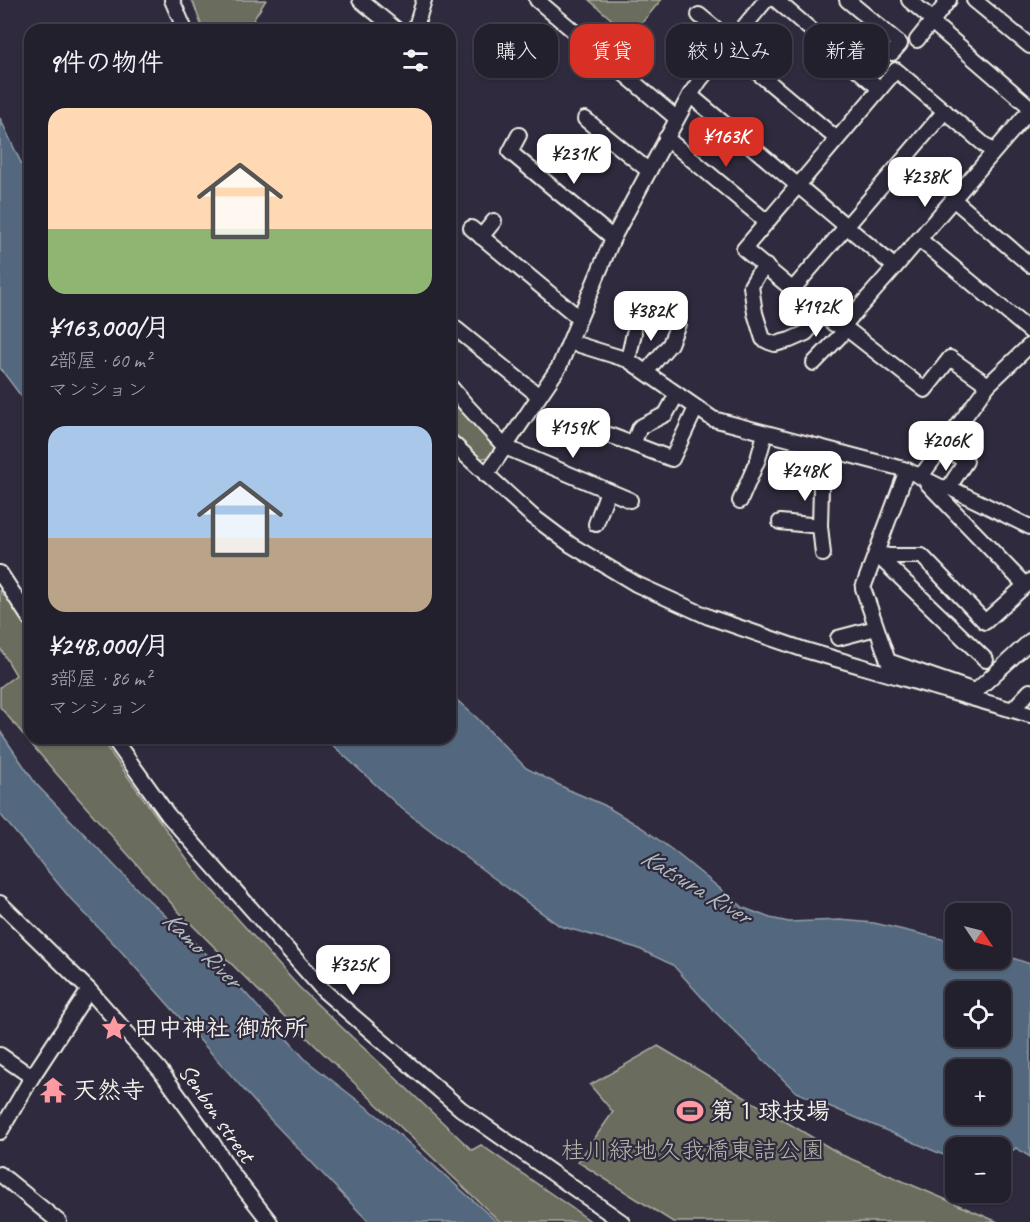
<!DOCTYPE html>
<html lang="ja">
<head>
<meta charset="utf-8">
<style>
	:root { --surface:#23202e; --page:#2b2836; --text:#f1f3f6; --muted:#a3a3aa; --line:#403e4a; --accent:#d93025 }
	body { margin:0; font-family:Caveat,"Klee One",sans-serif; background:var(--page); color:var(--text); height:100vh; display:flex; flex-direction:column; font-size:22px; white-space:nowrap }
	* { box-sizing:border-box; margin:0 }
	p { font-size:20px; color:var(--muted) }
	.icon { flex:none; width:33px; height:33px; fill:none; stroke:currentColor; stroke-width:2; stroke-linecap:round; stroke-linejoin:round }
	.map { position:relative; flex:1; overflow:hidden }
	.panel { position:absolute; left:24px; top:24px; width:432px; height:720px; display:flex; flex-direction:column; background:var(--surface); border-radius:18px; box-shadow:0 2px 4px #0004,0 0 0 2px var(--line) }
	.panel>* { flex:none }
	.guide { position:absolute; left:474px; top:24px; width:465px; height:54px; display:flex; gap:12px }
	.needle { width:39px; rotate:125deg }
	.buttons { position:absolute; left:945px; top:903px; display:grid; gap:12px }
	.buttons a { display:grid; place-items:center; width:66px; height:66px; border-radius:12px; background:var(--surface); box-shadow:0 2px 4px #0004,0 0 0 2px var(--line); font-size:30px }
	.price { position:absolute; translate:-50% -51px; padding:0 14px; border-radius:12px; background:#fff; color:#222; font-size:20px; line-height:39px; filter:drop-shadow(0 2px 3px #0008) }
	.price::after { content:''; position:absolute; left:50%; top:36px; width:18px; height:14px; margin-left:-9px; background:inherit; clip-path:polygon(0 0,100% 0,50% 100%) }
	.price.on { background:var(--accent); color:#fff }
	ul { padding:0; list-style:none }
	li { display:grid; align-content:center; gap:12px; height:318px; padding:0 24px }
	li span { display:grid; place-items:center; height:186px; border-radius:18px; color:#555 }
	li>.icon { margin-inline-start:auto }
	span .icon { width:108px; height:108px; fill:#fffc; stroke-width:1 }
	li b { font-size:26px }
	h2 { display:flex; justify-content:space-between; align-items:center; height:72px; padding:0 24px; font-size:26px }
	.chip { padding:0 21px; border-radius:18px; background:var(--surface); box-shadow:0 2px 4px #0004,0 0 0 2px var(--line); font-size:21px; line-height:54px }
	.chip.on { background:var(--accent); color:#fff }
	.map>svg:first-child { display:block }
</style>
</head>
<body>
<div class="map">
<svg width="1030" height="1222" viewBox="0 0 1030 1222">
	<rect width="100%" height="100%" fill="#2f2a3d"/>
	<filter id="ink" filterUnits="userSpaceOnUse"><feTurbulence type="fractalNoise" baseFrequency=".0167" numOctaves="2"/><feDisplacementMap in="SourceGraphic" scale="12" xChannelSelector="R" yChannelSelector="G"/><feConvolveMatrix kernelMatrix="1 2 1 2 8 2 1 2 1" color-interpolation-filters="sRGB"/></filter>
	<g filter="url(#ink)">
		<g fill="#6a6c5d" stroke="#afaea2" stroke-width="1.5">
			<path d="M 191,0 L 266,0 L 247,30 L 203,30 L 193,2 Z"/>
			<path d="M 589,0 L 661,0 L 631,36 Z"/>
			<path d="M 450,399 L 496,449 C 492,457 486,458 477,459 L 450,433 Z"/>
			<path d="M 0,582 L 30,633 L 30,738 L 100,738 L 201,878 L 299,987 L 472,1150 L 481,1145 L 592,1222 L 501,1222 L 498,1220 L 281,1013 L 179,912 L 55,772 L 0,707 L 0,687 L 16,675 L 0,648 Z"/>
			<path d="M 658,1046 L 842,1155 L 998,1222 L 673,1222 L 578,1162 L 613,1112 L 590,1085 Z"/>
		</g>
		<g fill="#52677e" stroke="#939ea8" stroke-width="1.5" fill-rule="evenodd">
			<path d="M 0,118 L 30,182 L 30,408 L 0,368 Z"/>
			<path d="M 450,694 L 477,718 L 526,768 L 569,790 L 604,805 L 644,829 L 675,852 L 744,908 L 770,918 L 789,922 L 840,920 L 874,923 L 955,942 L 956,958 L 1000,958 L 1001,954 L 1030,964 L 1030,1157 L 1016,1148 L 1001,1159 L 1000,1148 L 956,1148 L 955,1160 L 796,1092 L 713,1010 L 673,965 L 637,948 L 560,926 L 491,876 L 401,808 L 325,738 L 450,738 ZM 956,992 L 1000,992 L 1000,1036 L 956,1036 ZM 956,1070 L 1000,1070 L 1000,1114 L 956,1114 Z"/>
			<path d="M 0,731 L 36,784 L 138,890 L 230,976 L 307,1061 L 383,1120 L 497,1222 L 369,1222 L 267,1116 L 119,949 L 70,898 L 0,814 Z"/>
		</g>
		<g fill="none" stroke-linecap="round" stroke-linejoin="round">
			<g stroke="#f4f1e8" stroke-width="18">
				<g id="minor">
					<path d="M 172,0 L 185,30"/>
					<path d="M 360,0 L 397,30"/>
					<path d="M 537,0 L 676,118"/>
					<path d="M 776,0 L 880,89"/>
					<path d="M 847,0 L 900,44 L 892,53"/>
					<path d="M 909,0 L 927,15 L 936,26 L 1030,107"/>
					<path d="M 974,0 L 1030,46"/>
					<path d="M 699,15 L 732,42"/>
					<path d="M 415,30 L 424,0"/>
					<path d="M 917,40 L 949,0"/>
					<path d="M 727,47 L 837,139"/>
					<path d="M 690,95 L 895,267"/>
					<path d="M 585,119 L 649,171"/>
					<path d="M 519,135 L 510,152 L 613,238"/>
					<path d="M 666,138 L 767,222"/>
					<path d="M 953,199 L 1030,265"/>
					<path d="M 471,228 L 579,318"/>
					<path d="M 481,237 L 494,221"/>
					<path d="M 919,239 L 1030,331"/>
					<path d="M 766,266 L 757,276 L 751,286 L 755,313 L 763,339 L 769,342 L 775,344 L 790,340 L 806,333 L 822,314"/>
					<path d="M 793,289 L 945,111"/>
					<path d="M 450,324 L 539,396"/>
					<path d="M 570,342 L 628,360 L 713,419 L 907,470 L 941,487 L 950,488 L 1030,527"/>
					<path d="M 628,360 L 634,333"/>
					<path d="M 814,363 L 841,335 L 843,326 L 895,267 L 1030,110"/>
					<path d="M 646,372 L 670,344 L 678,324"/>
					<path d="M 988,385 L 950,358 L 925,390 L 843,326 L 834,324 L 744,249 L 896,70 L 993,152"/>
					<path d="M 450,386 L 467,406 L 505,447 L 630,500"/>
					<path d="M 609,435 L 672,459 L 696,408"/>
					<path d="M 450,441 L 531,515 L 571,545 L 636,584 L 709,617 L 805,650 L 1030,715"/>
					<path d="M 633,444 L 640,427 L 666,414 L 677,394"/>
					<path d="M 943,448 L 966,461 L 953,481 L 950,488"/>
					<path d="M 822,449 L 820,526 L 823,554"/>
					<path d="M 907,470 L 863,588 L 888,661 L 972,690"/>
					<path d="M 486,475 L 559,367 L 613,238 L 690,95 L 700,80 L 766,0"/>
					<path d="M 918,475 L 924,472 L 988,385 L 1030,345"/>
					<path d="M 927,483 L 1025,585"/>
					<path d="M 740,501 L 758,459 L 765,434"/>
					<path d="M 780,522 L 820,526"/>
					<path d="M 596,524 L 608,491"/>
					<path d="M 876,554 L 889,556 L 922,556 L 985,622 L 1030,581"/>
					<path d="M 876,554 L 986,660"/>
					<path d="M 0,573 L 30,619"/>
					<path d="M 838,638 L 876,628"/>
					<path d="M 976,691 L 1030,641"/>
					<path d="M 1012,710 L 1030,691"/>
					<path d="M 113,738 L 168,815 L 324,991 L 461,1109 L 622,1222"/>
					<path d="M 0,903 L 89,990 L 160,1070 L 212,1142 L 231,1172 L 270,1222"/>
					<path d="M 0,1055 L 32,1077"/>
					<path d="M 0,1132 L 32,1077 L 89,990"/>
					<path d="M 0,1174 L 59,1222"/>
				</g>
			</g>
			<use href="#minor" stroke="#2f2a3d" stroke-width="14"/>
		</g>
	</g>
	<defs>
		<g id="sight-bare" transform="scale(2.07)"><path d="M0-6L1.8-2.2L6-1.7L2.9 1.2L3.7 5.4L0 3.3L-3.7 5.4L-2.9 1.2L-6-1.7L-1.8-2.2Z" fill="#ff9aa2" stroke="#2f2a3d" stroke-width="2.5" paint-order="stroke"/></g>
		<g id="temple-bare" transform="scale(2.07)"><path d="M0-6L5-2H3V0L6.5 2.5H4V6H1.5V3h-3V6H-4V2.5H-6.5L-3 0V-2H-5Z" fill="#ff9aa2" stroke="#2f2a3d" stroke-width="2.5" paint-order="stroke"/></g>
		<g id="stadium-bare" transform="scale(2.07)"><path d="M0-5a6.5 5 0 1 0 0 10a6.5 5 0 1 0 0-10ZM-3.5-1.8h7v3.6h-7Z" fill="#ff9aa2" stroke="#2f2a3d" stroke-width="2.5" paint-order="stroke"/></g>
	</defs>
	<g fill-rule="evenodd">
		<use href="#sight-bare" x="114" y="1028"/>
		<use href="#temple-bare" x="53" y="1090"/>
		<use href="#stadium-bare" x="690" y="1111"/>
	</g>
	<g text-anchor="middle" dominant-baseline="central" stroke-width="4.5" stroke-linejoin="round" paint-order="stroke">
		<g font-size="24" font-weight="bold" fill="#f4f1e8" stroke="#2f2a3d" text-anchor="start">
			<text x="134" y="1028">田中神社 御旅所</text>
			<text x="73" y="1090">天然寺</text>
			<text x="710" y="1111">第１球技場</text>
		</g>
		<g font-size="24" fill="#f4f1e8" stroke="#2f2a3d">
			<text transform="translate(217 1113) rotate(55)">Senbon street</text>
		</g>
		<g font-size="24" fill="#b6b5a9" stroke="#2f2a3d">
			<text x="693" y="1150">桂川緑地久我橋東詰公園</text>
		</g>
		<g font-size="26" font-style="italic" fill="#b3babe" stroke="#2f2a3d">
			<text transform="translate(696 886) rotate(31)">Katsura River</text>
			<text transform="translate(202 949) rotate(44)">Kamo River</text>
		</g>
	</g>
</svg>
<div class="buttons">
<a><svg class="needle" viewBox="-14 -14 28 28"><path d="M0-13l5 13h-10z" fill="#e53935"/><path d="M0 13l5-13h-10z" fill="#a3a3aa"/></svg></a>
<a><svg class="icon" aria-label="locate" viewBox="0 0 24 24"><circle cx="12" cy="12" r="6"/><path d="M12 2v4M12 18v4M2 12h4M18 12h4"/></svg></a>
<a>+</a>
<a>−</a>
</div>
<b class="price on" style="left:726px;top:168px">¥163K</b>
<b class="price" style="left:574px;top:185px">¥231K</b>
<b class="price" style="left:925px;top:208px">¥238K</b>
<b class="price" style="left:816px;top:338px">¥192K</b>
<b class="price" style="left:651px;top:342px">¥382K</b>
<b class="price" style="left:573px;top:459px">¥159K</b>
<b class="price" style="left:946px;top:472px">¥206K</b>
<b class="price" style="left:805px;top:502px">¥248K</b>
<b class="price" style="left:353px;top:996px">¥325K</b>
<div class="guide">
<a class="chip">購入</a>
<a class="chip on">賃貸</a>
<a class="chip">絞り込み</a>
<a class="chip">新着</a>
</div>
<section class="panel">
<h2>9件の物件<svg class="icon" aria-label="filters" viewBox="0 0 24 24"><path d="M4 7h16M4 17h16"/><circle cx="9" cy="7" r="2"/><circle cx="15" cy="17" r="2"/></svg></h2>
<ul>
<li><span style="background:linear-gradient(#ffd9b3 65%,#8fb573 0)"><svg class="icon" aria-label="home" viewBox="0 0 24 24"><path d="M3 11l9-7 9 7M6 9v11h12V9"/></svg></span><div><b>¥163,000/月</b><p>2部屋 · 60 m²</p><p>マンション</p></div></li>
<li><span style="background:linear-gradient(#a9c7e8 60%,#b9a48a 0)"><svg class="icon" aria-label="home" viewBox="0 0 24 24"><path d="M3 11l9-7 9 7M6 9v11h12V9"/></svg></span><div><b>¥248,000/月</b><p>3部屋 · 86 m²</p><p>マンション</p></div></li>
</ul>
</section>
</div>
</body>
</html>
